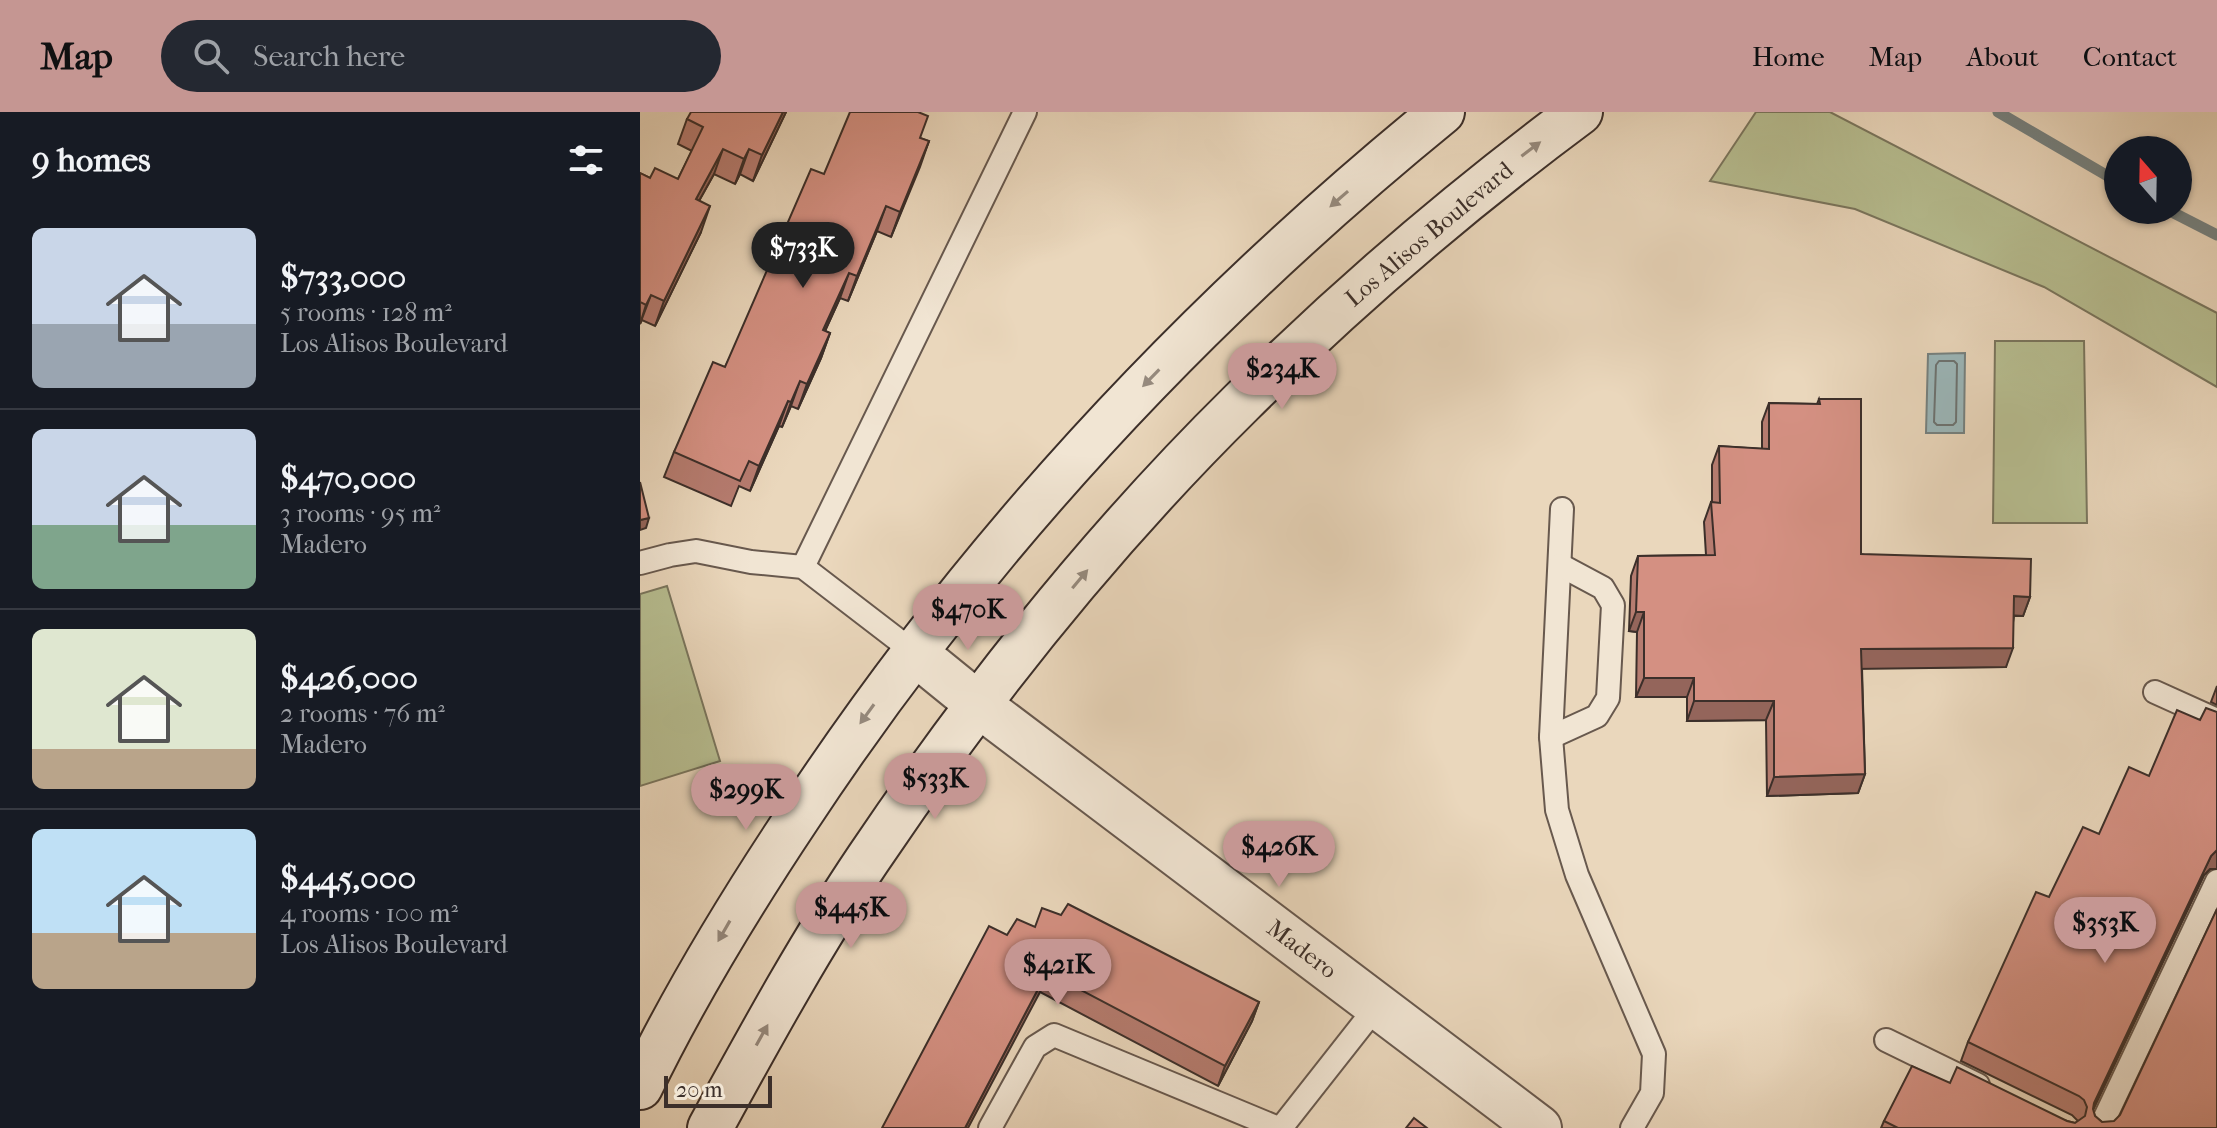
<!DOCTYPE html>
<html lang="en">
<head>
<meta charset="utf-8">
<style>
	:root { --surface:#171b24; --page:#242831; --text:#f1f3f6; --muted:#9ea1a6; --line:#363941; --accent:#c59692 }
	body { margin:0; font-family:"IM FELL French Canon",serif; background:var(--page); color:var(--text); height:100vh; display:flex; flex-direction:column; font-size:30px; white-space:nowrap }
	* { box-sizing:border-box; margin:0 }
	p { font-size:26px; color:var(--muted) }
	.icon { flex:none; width:44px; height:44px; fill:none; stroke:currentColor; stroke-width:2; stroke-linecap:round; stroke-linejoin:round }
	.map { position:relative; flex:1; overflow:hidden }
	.drawer { display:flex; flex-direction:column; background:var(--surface); width:640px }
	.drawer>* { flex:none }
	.needle { width:52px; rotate:340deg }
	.fabs { position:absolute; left:1464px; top:24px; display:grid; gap:16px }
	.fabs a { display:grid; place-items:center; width:88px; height:88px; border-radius:50%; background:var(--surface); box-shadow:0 2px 6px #0004; font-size:40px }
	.scale { position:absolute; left:24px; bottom:20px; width:108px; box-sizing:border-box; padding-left:8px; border:4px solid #3c2f2a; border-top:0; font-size:22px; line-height:28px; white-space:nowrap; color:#3c2f2a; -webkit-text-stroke:6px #f1e5d3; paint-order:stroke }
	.price { position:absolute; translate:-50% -68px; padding:0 18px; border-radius:28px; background:var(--accent); color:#111; font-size:26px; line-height:52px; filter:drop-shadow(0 2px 4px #0008) }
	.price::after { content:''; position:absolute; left:50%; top:48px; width:24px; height:18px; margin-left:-12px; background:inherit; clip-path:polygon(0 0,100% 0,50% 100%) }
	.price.current { background:#222; color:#fff }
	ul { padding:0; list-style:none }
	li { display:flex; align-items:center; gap:24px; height:200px; padding:0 32px }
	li+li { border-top:2px solid var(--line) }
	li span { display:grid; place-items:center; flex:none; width:224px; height:160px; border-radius:12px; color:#555 }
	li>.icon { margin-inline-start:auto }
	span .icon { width:96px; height:96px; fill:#fffc; stroke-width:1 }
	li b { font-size:34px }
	h2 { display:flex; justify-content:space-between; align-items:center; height:96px; padding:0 32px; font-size:34px }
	header { display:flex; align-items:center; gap:48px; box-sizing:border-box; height:112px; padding:0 40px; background:var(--accent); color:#111 }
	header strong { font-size:38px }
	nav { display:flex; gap:44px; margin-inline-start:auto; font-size:28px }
	.search { width:560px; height:72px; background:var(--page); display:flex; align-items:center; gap:20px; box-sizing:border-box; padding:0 28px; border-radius:44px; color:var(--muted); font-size:30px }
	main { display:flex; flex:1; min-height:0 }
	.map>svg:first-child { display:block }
</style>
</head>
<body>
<header>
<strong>Map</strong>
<div class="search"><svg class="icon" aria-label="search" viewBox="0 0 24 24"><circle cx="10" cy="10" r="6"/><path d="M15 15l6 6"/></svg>Search here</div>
<nav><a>Home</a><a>Map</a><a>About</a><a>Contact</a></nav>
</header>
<main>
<section class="drawer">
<h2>9 homes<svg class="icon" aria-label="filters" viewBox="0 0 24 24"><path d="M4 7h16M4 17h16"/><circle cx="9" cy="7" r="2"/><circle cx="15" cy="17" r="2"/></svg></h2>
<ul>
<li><span style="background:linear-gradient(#c9d6e8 60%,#9aa5b1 0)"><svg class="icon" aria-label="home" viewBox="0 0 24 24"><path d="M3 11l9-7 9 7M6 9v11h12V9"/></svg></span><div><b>$733,000</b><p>5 rooms · 128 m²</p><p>Los Alisos Boulevard</p></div></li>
<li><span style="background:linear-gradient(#c9d6e8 60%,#7fa58c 0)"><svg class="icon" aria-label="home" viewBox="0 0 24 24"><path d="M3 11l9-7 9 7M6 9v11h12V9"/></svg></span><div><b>$470,000</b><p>3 rooms · 95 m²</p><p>Madero</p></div></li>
<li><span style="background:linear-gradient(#dfe7d0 75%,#b9a48a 0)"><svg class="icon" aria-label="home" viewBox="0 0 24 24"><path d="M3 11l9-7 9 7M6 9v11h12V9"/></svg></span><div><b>$426,000</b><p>2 rooms · 76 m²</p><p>Madero</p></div></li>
<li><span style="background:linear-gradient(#bfe0f5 65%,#b9a48a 0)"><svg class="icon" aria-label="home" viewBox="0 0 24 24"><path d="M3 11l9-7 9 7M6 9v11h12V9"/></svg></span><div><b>$445,000</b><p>4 rooms · 100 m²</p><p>Los Alisos Boulevard</p></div></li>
</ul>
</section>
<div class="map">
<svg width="1577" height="1016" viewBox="0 0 1577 1016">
	<rect width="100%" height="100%" fill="#ead7bc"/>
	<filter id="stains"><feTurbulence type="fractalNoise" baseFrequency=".0025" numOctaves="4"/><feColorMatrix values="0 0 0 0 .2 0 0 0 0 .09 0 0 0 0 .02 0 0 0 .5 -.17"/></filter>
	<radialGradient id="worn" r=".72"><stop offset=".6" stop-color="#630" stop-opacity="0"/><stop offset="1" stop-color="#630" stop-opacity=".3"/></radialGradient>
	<g fill="#b7be91" stroke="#7a765e" stroke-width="2">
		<path d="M 1116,0 L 1190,0 L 1577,201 L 1577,275 L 1404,175 L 1215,97 L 1070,69 Z"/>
		<path d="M 1355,229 L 1444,229 L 1447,411 L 1353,411 Z"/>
		<path d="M 27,474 L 80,649 L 0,674 L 0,482 Z"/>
	</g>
	<path fill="#9bb7ba" stroke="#758180" stroke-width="2" d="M 1325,241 L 1324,321 L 1286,321 L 1288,242 Z"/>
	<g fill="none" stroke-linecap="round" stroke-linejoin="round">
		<path stroke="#6c7372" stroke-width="2" d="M 1299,249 L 1314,249 L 1317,252 L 1316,310 L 1313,313 L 1297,313 L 1294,310 L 1296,253 Z"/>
		<g stroke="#758180" stroke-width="11">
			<path d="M 1358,0 L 1478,70"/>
			<path d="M 1528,98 L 1577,123"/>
		</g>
		<g stroke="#68594e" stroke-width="26">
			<g id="service">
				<path d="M 922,397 L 911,625 L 917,698 L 937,763 L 1014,942 L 1012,981 L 992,1016"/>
				<path d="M 0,451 L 30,443 L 56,439 L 111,450 L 163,455 L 275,541"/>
				<path d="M 163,455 L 385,0"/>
				<path d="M 1515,580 L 1577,608"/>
				<path d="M 911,625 L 957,604 L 968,586 L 973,493 L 963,476 L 920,453"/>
				<path d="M 1246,928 L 1338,973"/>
				<path d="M 350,1016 L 395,935 L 414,923 L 638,1016"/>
				<path d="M 641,1016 L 737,894"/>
				<path d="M 1460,1016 L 1577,769"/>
			</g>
		</g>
		<g stroke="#68594e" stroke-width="48">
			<path id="tertiary" d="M 275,541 L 339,593 L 899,1016"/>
		</g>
		<g stroke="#3c2f2a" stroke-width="48">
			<g id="secondary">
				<path d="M 0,975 C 46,880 100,792 158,705 C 334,438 554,202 802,0"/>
				<path d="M 70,1016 C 120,925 170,833 228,747 C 337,585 461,429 601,291 C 707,186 820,89 940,0"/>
			</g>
		</g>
		<use href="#service" stroke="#f1e5d3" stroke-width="22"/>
		<use href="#tertiary" stroke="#f1e5d3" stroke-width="44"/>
		<use href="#secondary" stroke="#f1e5d3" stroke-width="44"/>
	</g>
	<g fill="#b67c70" stroke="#3c2f2a" stroke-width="2">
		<path d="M 146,0 L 113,69 L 100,62 L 95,72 L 74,62 L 59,89 L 61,120 L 15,214 L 2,208 L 0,212 L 0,61 L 10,66 L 38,67 L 52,39 L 38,32 L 47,7 Z"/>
		<path d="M 280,26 L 289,29 L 251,125 L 237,119 L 208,189 L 200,186 L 185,219 L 190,221 L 181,246 L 158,297 L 151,294 L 142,315 L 139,314 L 110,379 L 99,374 L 91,394 L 24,365 L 34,340 L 85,255 L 184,62 Z"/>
		<path d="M 1179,287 L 1221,442 L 1390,485 L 1383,504 L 1374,504 L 1366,555 L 1222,556 L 1225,662 L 1218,681 L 1127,684 L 1126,608 L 1047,609 L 1047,585 L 996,585 L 997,520 L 989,519 L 991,464 L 998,444 L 1066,443 L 1064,410 L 1071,390 L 1072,390 L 1072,353 L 1079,334 L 1122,337 L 1122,310 L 1129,291 L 1177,292 Z"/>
		<path d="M 1577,574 L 1577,593 L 1571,590 Z"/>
		<path d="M 1459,722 L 1570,757 L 1564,763 L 1453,998 L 1455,1004 L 1462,1010 L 1577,1016 L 1241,1016 L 1244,1009 L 1310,971 L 1427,1009 L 1435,1011 L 1438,1009 L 1432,1003 L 1321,949 L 1328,930 L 1409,785 Z"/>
		<path d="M 395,815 L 619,890 L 612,909 L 578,974 L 400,880 L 367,823 Z"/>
	</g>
	<g fill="#94655b" stroke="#3c2f2a" stroke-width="2">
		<path d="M 143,0 L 146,0 L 113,69 L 122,43 Z"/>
		<path d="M 289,29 L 280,55 L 251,125 L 260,100 Z"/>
		<path d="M 83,37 L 74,62 L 46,112 L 56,87 Z"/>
		<path d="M 109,37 L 100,62 L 95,72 L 104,47 Z"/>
		<path d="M 70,94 L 61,120 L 15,214 L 24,189 Z"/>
		<path d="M 246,94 L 237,119 L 208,189 L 217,164 Z"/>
		<path d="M 209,161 L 200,186 L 174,243 L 183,218 Z"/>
		<path d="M 11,183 L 0,212 L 6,193 Z"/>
		<path d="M 190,221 L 181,246 L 158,297 L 167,272 Z"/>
		<path d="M 160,269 L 151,294 L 142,315 L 151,290 Z"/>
		<path d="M 148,289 L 139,314 L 110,379 L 119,354 Z"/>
		<path d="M 9,406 L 6,416 L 0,418 L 0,408 Z"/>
		<path d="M 1374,484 L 1390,485 L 1383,504 L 1367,503 Z"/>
		<path d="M 996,500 L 1004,500 L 997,520 L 989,519 Z"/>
		<path d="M 1373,536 L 1366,555 L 1214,557 L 1221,537 Z"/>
		<path d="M 1004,566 L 1054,566 L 1047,585 L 996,585 Z"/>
		<path d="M 1054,589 L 1134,589 L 1126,608 L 1047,609 Z"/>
		<path d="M 1225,662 L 1218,681 L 1127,684 L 1134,665 Z"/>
		<path d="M 1577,738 L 1577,757 L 1570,757 L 1564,763 L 1447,1010 L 1454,991 L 1571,744 Z"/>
		<path d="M 407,860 L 400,880 L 328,1016 L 325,1016 Z"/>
		<path d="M 619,890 L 612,909 L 578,974 L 585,954 Z"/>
	</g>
	<g fill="#d49082" stroke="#3c2f2a" stroke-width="2">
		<path d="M 51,0 L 143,0 L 122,43 L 109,37 L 104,47 L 83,37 L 56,87 L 70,94 L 24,189 L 11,183 L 6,193 L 0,190 L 0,61 L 10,66 L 15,56 L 38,67 L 63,15 L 47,7 Z"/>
		<path d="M 210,0 L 278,0 L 288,4 L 280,26 L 289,29 L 260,100 L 246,94 L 217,164 L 209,161 L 183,218 L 190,221 L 167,272 L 160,269 L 151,290 L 148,289 L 119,354 L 109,349 L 100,369 L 34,340 L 73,250 L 85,255 L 171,57 L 184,62 Z"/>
		<path d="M 1179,287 L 1221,287 L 1221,442 L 1391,447 L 1390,485 L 1374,484 L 1373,536 L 1221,537 L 1225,662 L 1134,665 L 1134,589 L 1054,589 L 1054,566 L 1004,566 L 1004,500 L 996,500 L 998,444 L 1075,443 L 1071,390 L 1080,391 L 1079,334 L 1129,337 L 1129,291 L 1180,292 Z"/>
		<path d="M 0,370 L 9,406 L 0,408 Z"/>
		<path d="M 1566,596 L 1577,600 L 1577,738 L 1571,744 L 1454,991 L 1453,997 L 1455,1004 L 1462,1010 L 1474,1009 L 1480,1003 L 1577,797 L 1577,1016 L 1258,1016 L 1244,1009 L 1272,954 L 1310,971 L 1317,955 L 1427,1009 L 1435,1011 L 1445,1004 L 1447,995 L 1444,988 L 1439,984 L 1328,930 L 1396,780 L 1409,785 L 1443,715 L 1459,722 L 1489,655 L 1509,664 L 1537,598 L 1560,608 Z"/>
		<path d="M 428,792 L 619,890 L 585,954 L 407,860 L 325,1016 L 242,1016 L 349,814 L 367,823 L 377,807 L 395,815 L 402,796 L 421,803 Z"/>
		<path d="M 774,1006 L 787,1016 L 766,1016 Z"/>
	</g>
	<defs><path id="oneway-solid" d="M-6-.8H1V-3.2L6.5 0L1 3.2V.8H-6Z" transform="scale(2)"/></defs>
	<g fill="#968a7e">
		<use href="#oneway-solid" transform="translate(891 37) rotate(-37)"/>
		<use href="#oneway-solid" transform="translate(699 87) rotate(139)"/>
		<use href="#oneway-solid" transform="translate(511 266) rotate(134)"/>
		<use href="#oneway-solid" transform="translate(440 467) rotate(-50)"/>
		<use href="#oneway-solid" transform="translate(227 602) rotate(126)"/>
		<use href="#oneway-solid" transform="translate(84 819) rotate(120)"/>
		<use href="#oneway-solid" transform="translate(122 923) rotate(-61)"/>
	</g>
	<g text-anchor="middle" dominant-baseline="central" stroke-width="8" stroke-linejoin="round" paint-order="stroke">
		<g font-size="24" fill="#3c2f2a" stroke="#f1e5d3">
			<text transform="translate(789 122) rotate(-40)">Los Alisos Boulevard</text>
			<text transform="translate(662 837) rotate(37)">Madero</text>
		</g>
	</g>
	<rect width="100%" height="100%" filter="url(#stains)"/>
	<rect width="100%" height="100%" fill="url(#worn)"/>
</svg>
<div class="fabs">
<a><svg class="needle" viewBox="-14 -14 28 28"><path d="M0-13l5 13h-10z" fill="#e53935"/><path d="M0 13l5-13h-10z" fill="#9ea1a6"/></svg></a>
</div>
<div class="scale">20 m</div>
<b class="price current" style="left:163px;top:178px">$733K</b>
<b class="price" style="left:642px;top:299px">$234K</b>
<b class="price" style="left:328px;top:540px">$470K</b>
<b class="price" style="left:295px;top:709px">$533K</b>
<b class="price" style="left:106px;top:720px">$299K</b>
<b class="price" style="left:639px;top:777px">$426K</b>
<b class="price" style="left:211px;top:838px">$445K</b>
<b class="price" style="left:1465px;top:853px">$353K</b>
<b class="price" style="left:418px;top:895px">$421K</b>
</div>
</main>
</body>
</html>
